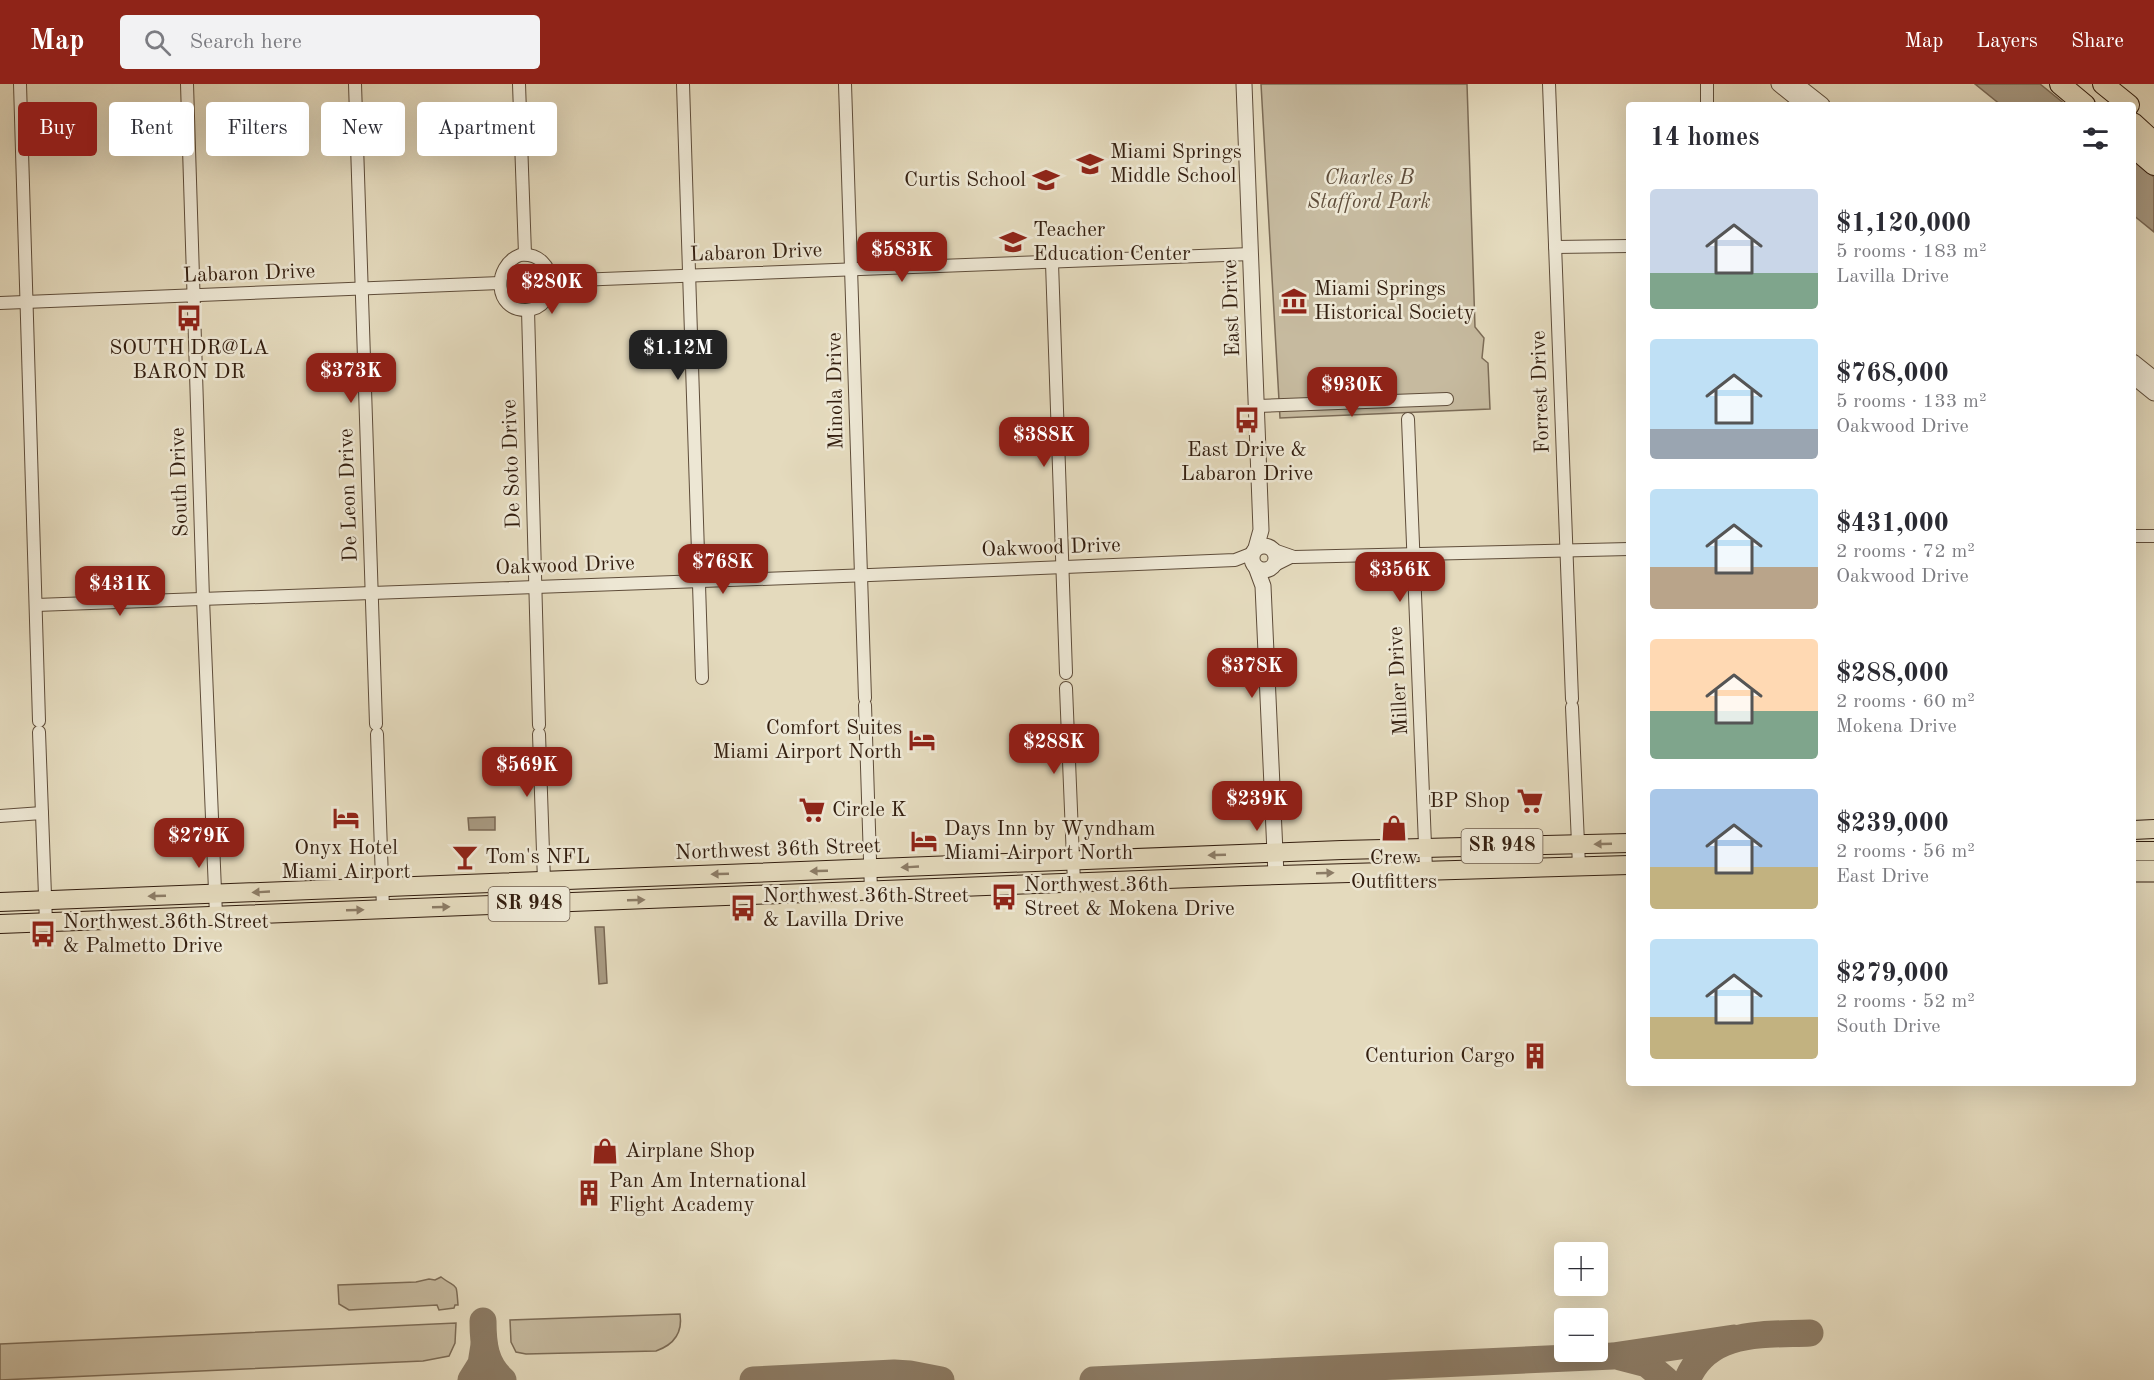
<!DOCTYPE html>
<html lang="en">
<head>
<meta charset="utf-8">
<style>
	:root { --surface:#fff; --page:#f2f2f3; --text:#2b2b33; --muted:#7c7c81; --accent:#8f2418 }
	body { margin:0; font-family:"Old Standard TT",serif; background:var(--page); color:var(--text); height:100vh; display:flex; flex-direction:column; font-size:22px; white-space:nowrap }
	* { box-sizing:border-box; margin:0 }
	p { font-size:20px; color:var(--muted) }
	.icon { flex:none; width:33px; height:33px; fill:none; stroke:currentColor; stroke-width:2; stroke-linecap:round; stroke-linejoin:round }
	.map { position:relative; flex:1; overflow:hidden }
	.sheet { position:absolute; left:1626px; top:18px; width:510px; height:984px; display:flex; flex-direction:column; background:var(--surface); border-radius:6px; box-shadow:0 6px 24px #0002 }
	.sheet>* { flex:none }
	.top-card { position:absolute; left:18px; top:18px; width:570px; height:54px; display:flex; gap:12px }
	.buttons { position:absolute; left:1554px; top:1158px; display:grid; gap:12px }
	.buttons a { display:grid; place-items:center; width:54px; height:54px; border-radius:6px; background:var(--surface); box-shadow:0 6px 24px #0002; font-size:30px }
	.price { position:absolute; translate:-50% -51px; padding:0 14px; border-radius:12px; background:var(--accent); color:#fff; font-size:20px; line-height:39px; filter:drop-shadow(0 2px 3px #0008) }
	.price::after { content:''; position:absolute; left:50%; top:36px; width:18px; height:14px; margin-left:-9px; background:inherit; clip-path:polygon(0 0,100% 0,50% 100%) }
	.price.on { background:#222; color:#fff }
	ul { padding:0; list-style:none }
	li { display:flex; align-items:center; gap:18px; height:150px; padding:0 24px }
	li span { display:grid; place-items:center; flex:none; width:168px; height:120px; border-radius:6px; color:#555 }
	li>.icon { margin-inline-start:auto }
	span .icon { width:72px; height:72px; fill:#fffc; stroke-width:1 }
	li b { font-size:26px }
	h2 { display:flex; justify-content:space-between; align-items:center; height:72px; padding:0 24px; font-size:26px }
	.tag { padding:0 21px; border-radius:6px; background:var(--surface); box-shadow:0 6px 24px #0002; font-size:21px; line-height:54px }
	.tag.on { background:var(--accent); color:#fff }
	header { display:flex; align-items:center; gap:36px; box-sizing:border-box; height:84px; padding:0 30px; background:var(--accent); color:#fff }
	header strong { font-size:28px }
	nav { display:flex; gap:33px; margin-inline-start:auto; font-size:21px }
	.search { width:420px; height:54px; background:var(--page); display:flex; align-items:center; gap:15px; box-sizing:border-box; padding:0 21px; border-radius:6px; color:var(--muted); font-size:22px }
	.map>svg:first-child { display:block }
</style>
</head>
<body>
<header>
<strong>Map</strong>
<div class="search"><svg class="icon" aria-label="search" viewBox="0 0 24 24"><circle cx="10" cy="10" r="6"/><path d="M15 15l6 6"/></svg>Search here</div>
<nav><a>Map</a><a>Layers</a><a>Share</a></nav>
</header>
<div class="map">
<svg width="2154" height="1296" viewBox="0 0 2154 1296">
	<rect width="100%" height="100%" fill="#e4dabd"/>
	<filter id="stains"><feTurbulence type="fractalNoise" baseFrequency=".00333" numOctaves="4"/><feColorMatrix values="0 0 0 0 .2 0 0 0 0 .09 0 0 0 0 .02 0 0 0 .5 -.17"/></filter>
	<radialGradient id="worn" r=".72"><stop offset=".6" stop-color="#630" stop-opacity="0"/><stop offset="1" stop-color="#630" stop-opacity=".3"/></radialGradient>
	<g fill="#c6ba9f" stroke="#7c6c57" stroke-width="1.5">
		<path d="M 1261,0 L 1467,0 L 1475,243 L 1484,254 L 1482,274 L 1488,279 L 1490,325 L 1280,334 Z"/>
		<path d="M 441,1193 C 458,1206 456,1196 458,1221 L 455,1221 L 454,1224 L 439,1226 L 437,1221 L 349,1226 L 339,1220 L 338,1201 L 416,1198 L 429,1195 L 435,1196 Z"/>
		<path d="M 680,1230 C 683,1250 673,1261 656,1267 L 526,1270 L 516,1268 L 511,1258 L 510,1236 Z"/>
		<path d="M 456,1239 L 455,1259 L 449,1272 L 423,1277 L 0,1296 L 0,1260 Z"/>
	</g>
	<g fill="#a89a82" stroke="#796854" stroke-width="1.5">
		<path d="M 1975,0 L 2040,0 L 2066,21 L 2001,21 Z"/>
		<path d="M 2133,76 L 2154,93 L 2154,148 L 2133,131 Z"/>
		<path d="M 495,733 L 495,746 L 469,746 L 468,734 Z"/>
		<path d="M 595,843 L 604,843 L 607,899 L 599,900 Z"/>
	</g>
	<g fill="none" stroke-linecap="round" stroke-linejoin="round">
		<g stroke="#8c7c66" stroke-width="27">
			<path d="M 483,1237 C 483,1260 485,1280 503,1296"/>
			<path d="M 1620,1273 L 1647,1280 L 1666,1296"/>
			<path d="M 471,1296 L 481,1280 L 484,1261"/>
			<path d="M 753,1296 L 894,1289 L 910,1290 L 941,1296"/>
			<path d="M 1093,1296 L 1613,1272 L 1734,1254"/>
			<path d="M 1687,1296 C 1708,1245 1764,1251 1810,1249"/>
		</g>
		<g stroke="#5f4d3a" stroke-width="14">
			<g id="minor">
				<path d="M 20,0 L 39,637"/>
				<path d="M 187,0 L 203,515 L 216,831"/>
				<path d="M 355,0 L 376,640"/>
				<path d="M 519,0 L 525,170"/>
				<path d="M 683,0 L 702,594"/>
				<path d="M 845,0 L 865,614"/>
				<path d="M 1549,0 L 1572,615"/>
				<path d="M 1707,0 L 1707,21"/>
				<path d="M 1555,163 L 1629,162"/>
				<path d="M 520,171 C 559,167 561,225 526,226 C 494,227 492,182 520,171 Z"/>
				<path d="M 1052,179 L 1066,589"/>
				<path d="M 551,197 L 1251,170"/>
				<path d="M 0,219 L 500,199"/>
				<path d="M 528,226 L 539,641"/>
				<path d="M 1257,322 L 1447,315"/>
				<path d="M 1408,335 L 1426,786"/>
				<path d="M 2133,452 L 2154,452"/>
				<path d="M 1274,466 L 1294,473 L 1629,465"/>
				<path d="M 1275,481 L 1291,473"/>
				<path d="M 36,521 L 870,491 L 1235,476 L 1253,469"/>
				<path d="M 1066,604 L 1074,799"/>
				<path d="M 865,621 L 871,807"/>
				<path d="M 1572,623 L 1579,782"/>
				<path d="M 39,648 L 46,839"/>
				<path d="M 377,650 L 383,825"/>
				<path d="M 539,650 L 544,797"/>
				<path d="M 0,732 L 42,729"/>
			</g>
		</g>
		<g stroke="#5f4d3a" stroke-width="17">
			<g id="tertiary">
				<path d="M 1244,0 L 1261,446 L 1256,464"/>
				<path d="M 1779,0 L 1805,21"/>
				<path d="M 1798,2 L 1822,21"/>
				<path d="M 2133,278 L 2154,295"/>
				<path d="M 2133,292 L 2154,309"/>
				<circle cx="1264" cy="474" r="12"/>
				<path d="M 1256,483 L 1263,502 L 1276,791"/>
			</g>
		</g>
		<g stroke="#331e0f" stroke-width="20">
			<g id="primary">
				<path d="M 2133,746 L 2154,745"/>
				<path d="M 2133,767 L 2154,767"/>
				<path d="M 0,818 L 1342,766 L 1629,759"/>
				<path d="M 0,840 L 1246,792 L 1629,781"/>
			</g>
		</g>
		<g stroke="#331e0f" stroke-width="22">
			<g id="trunk">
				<path d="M 2060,0 L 2085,21"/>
				<path d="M 2103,0 L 2129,21"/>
				<path d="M 2133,39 L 2154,58"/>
				<path d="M 2133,63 L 2154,81"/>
			</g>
		</g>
		<g stroke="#331e0f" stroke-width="23">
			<path id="motorway" d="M 2133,787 L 2154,787"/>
		</g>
		<use href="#minor" stroke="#ede7d4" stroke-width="12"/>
		<use href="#tertiary" stroke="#ede7d4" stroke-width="15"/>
		<use href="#primary" stroke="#e4dabd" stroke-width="18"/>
		<use href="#trunk" stroke="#e4dabd" stroke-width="20"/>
		<use href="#motorway" stroke="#e4dabd" stroke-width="21"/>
	</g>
	<defs><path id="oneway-solid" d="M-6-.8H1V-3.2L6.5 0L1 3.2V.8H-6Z" transform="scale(1.5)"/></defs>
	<g fill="#8c7c66">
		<use href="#oneway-solid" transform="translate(1603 760) rotate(178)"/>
		<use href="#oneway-solid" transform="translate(1217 771) rotate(178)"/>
		<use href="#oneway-solid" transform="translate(910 783) rotate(177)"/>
		<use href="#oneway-solid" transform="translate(819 787) rotate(178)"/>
		<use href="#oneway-solid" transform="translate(1325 789) rotate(-2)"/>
		<use href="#oneway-solid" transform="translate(720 790) rotate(178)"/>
		<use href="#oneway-solid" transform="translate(261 808) rotate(177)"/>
		<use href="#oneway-solid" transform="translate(157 812) rotate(178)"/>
		<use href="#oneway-solid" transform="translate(636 816) rotate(-2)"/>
		<use href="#oneway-solid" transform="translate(441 823) rotate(-2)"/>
		<use href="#oneway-solid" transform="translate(355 826) rotate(-2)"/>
	</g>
	<defs>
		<g id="school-bare" transform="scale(2.07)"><path d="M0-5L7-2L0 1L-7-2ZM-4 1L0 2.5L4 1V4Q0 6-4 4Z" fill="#8f2418" stroke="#ede7d4" stroke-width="2.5" paint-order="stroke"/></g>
		<g id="museum-bare" transform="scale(2.07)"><path d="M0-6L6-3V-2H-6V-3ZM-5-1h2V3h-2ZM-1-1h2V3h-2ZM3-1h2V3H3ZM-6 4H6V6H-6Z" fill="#8f2418" stroke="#ede7d4" stroke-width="2.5" paint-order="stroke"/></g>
		<g id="bus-bare" transform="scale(2.07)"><path d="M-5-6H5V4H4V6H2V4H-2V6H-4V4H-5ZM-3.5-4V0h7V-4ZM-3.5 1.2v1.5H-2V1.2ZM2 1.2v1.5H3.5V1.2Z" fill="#8f2418" stroke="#ede7d4" stroke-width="2.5" paint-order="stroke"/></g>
		<g id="hotel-bare" transform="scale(2.07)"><path d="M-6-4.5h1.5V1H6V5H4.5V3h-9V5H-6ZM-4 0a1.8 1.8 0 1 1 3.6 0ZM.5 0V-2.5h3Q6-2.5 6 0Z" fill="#8f2418" stroke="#ede7d4" stroke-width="2.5" paint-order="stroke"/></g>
		<g id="supermarket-bare" transform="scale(2.07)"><path d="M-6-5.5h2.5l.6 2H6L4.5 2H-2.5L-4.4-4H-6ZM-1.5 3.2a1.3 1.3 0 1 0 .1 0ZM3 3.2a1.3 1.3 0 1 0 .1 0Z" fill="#8f2418" stroke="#ede7d4" stroke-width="2.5" paint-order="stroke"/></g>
		<g id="shop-bare" transform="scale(2.07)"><path d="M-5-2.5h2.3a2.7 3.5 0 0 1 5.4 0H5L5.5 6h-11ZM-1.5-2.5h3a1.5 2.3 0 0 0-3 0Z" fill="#8f2418" stroke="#ede7d4" stroke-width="2.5" paint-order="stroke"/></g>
		<g id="bar-bare" transform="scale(2.07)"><path d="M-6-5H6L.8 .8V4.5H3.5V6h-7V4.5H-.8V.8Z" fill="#8f2418" stroke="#ede7d4" stroke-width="2.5" paint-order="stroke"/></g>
		<g id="building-bare" transform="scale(2.07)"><path d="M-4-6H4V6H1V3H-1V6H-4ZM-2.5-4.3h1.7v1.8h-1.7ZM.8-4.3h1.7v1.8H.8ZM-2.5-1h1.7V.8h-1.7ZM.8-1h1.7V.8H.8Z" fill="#8f2418" stroke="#ede7d4" stroke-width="2.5" paint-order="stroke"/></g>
	</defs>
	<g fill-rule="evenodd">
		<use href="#school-bare" x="1090" y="80"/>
		<use href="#school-bare" x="1046" y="96"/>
		<use href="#school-bare" x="1013" y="158"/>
		<use href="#museum-bare" x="1294" y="217"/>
		<use href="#bus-bare" x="189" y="234"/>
		<use href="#bus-bare" x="1247" y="336"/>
		<use href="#hotel-bare" x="922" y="656"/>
		<use href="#supermarket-bare" x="1530" y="717"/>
		<use href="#supermarket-bare" x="812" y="726"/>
		<use href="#hotel-bare" x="346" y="734"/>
		<use href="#shop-bare" x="1394" y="744"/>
		<use href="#hotel-bare" x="924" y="757"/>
		<use href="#bar-bare" x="465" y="773"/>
		<use href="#bus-bare" x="1004" y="813"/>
		<use href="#bus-bare" x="743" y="824"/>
		<use href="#bus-bare" x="43" y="850"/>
		<use href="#building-bare" x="1535" y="972"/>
		<use href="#shop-bare" x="605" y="1067"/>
		<use href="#building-bare" x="589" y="1109"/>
	</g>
	<g text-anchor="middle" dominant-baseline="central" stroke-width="5" stroke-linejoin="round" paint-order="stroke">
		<g fill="#ede7d4" stroke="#6b5a4a" stroke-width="1.5">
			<rect x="1461.5" y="745" width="81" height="34" rx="4.5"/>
			<rect x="488.5" y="803" width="81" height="34" rx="4.5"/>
		</g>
		<g font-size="20" font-weight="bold" fill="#331e0f">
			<text x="1502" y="762">SR 948</text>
			<text x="529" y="820">SR 948</text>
		</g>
		<g font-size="21" fill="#331e0f" stroke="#ede7d4" text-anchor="start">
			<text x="1110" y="68">Miami Springs<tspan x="1110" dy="24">Middle School</tspan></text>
			<text x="1026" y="96" text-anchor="end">Curtis School</text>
			<text x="1033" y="146">Teacher<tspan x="1033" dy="24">Education Center</tspan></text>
			<text x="1314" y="205">Miami Springs<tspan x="1314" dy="24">Historical Society</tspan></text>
			<text x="189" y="264" text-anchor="middle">SOUTH DR@LA<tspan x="189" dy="24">BARON DR</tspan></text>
			<text x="1247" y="366" text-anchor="middle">East Drive &amp;<tspan x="1247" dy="24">Labaron Drive</tspan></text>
			<text x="902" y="644" text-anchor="end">Comfort Suites<tspan x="902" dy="24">Miami Airport North</tspan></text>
			<text x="1510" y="717" text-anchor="end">BP Shop</text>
			<text x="832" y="726">Circle K</text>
			<text x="944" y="745">Days Inn by Wyndham<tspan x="944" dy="24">Miami Airport North</tspan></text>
			<text x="346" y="764" text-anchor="middle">Onyx Hotel<tspan x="346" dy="24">Miami Airport</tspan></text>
			<text x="485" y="773">Tom's NFL</text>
			<text x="1394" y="774" text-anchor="middle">Crew<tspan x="1394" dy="24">Outfitters</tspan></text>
			<text x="1024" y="801">Northwest 36th<tspan x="1024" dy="24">Street &amp; Mokena Drive</tspan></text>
			<text x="763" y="812">Northwest 36th Street<tspan x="763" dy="24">&amp; Lavilla Drive</tspan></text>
			<text x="63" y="838">Northwest 36th Street<tspan x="63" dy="24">&amp; Palmetto Drive</tspan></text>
			<text x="1515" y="972" text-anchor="end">Centurion Cargo</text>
			<text x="625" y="1067">Airplane Shop</text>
			<text x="609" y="1097">Pan Am International<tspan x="609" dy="24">Flight Academy</tspan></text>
		</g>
		<g font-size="21" font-style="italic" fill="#5f4d3a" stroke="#ede7d4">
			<text x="1369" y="94">Charles B<tspan x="1369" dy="24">Stafford Park</tspan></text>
		</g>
		<g font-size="21" fill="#331e0f" stroke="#ede7d4">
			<text transform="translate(756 169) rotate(-2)">Labaron Drive</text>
			<text transform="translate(249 190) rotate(-2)">Labaron Drive</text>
			<text transform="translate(1232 224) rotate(-92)">East Drive</text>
			<text transform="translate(836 307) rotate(-91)">Minola Drive</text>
			<text transform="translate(1541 308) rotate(-92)">Forrest Drive</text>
			<text transform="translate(512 380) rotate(-92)">De Soto Drive</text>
			<text transform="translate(180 398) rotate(-92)">South Drive</text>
			<text transform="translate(349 411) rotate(-92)">De Leon Drive</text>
			<text transform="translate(1051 464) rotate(-2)">Oakwood Drive</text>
			<text transform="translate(565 482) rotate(-2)">Oakwood Drive</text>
			<text transform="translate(1399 597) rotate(-93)">Miller Drive</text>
			<text transform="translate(778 766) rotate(-2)">Northwest 36th Street</text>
		</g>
	</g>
	<rect width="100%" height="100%" filter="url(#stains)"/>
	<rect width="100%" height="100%" fill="url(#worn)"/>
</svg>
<div class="buttons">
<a>+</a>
<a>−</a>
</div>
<b class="price" style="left:902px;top:199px">$583K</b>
<b class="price" style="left:552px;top:231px">$280K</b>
<b class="price on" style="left:678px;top:297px">$1.12M</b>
<b class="price" style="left:351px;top:320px">$373K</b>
<b class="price" style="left:1352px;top:334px">$930K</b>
<b class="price" style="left:1044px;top:384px">$388K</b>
<b class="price" style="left:723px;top:511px">$768K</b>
<b class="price" style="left:1400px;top:519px">$356K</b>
<b class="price" style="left:120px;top:533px">$431K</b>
<b class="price" style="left:1252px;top:615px">$378K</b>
<b class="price" style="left:1054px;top:691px">$288K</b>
<b class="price" style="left:527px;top:714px">$569K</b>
<b class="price" style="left:1257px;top:748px">$239K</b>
<b class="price" style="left:199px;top:785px">$279K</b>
<div class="top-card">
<a class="tag on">Buy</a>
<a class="tag">Rent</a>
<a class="tag">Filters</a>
<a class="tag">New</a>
<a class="tag">Apartment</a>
</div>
<section class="sheet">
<h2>14 homes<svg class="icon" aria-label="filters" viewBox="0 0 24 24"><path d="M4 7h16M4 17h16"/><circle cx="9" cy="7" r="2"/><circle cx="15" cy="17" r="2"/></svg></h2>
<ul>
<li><span style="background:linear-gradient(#c9d6e8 70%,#7fa58c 0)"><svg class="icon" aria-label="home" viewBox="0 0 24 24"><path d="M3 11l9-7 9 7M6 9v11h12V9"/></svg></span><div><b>$1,120,000</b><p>5 rooms · 183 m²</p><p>Lavilla Drive</p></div></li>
<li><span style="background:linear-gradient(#bfe0f5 75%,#9aa5b1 0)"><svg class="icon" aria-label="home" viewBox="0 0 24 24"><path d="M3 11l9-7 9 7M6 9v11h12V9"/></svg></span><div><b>$768,000</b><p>5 rooms · 133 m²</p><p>Oakwood Drive</p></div></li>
<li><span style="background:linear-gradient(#bfe0f5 65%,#b9a48a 0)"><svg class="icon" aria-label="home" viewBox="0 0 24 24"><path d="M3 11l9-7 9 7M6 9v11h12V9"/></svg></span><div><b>$431,000</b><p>2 rooms · 72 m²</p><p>Oakwood Drive</p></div></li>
<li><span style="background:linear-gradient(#ffd9b3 60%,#7fa58c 0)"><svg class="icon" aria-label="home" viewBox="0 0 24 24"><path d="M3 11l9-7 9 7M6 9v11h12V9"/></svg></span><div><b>$288,000</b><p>2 rooms · 60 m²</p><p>Mokena Drive</p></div></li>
<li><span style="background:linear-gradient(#a9c7e8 65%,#c2b280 0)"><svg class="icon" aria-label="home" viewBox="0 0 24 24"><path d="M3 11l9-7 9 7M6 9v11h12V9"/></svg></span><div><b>$239,000</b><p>2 rooms · 56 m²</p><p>East Drive</p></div></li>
<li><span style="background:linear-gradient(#bfe0f5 65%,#c2b280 0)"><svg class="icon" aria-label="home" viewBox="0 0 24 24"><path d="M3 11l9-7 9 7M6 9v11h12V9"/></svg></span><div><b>$279,000</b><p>2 rooms · 52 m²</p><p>South Drive</p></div></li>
</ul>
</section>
</div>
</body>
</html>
